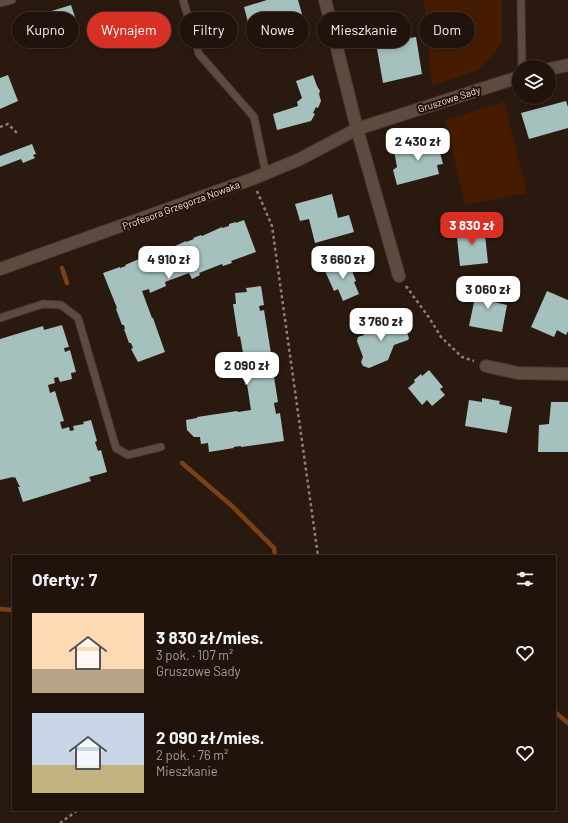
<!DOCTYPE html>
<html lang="pl">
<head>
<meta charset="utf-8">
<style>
	:root { --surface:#20130b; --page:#2d2019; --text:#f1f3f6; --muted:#a29e9d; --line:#3d322c; --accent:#d93025 }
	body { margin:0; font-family:Barlow,sans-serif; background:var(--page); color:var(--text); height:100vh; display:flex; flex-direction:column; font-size:15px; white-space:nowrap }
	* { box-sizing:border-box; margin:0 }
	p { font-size:13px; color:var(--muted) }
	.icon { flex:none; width:22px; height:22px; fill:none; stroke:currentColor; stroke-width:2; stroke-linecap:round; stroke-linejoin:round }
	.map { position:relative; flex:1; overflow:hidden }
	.sheet { position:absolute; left:12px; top:555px; width:544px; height:256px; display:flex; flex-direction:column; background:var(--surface); border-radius:0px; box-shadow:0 2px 6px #0003,0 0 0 1px var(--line) }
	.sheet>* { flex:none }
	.top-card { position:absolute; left:12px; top:12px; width:544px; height:36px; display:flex; gap:8px }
	.fabs { position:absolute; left:512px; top:60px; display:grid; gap:8px }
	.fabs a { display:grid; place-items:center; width:44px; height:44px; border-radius:50%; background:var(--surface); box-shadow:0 2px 6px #0003,0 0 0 1px var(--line); font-size:20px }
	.price { position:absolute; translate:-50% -34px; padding:0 9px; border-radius:8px; background:#fff; color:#222; font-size:13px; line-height:26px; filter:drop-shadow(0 1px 2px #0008) }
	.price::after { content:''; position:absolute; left:50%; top:24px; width:12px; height:9px; margin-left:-6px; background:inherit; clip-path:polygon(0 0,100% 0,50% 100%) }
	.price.selected { background:var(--accent); color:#fff }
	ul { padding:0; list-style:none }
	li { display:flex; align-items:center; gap:12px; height:100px; padding:0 20px }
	li span { display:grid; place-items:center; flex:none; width:112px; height:80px; border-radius:0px; color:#555 }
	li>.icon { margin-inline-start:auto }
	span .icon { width:48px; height:48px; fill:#fffc; stroke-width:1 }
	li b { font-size:17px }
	h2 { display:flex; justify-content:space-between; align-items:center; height:48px; padding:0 20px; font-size:17px }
	.chip { padding:0 14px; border-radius:18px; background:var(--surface); box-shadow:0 2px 6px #0003,0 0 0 1px var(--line); font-size:14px; line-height:36px }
	.chip.selected { background:var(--accent); color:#fff }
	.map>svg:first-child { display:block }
</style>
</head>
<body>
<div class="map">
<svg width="568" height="823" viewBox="0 0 568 823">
	<rect width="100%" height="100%" fill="#2a190f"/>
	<g fill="#451c00">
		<path d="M 424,0 L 502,0 L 502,43 L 479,70 L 432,86 Z"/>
		<path d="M 504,102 L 527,193 L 465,205 L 445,120 Z"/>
	</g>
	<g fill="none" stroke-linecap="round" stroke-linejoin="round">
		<g stroke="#7b4017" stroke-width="4.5">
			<path d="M 62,268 L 67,283"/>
			<path d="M 182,463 L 232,506 L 274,548 L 275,556"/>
			<path d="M 0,609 L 13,610"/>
			<path d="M 555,712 L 568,723"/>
		</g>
	</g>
	<g fill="#a4c1be">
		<path d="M 267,0 L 298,0 L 302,14 L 284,19 L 289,35 L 254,45 L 244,7 Z"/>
		<path d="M 71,5 L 78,26 L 35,39 L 29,18 Z"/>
		<path d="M 416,37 L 422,74 L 383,83 L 376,43 Z"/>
		<path d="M 8,75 L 18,101 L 0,109 L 0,78 Z"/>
		<path d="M 313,75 L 317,86 L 320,91 L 319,94 L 321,101 L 318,108 L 316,107 L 313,113 L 315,114 L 311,121 L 277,130 L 273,114 L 298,106 L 297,102 L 302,98 L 296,81 Z"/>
		<path d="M 566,101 L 568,107 L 568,128 L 529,139 L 521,113 Z"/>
		<path d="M 436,137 L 443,164 L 437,165 L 439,174 L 397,185 L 393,170 L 397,167 L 394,151 Z"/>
		<path d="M 32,144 L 36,154 L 33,155 L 35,158 L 23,163 L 21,159 L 0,167 L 0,156 Z"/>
		<path d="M 332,194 L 338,218 L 349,215 L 354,232 L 315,243 L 309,219 L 300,221 L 295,204 Z"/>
		<path d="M 244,220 L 256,252 L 231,261 L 232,263 L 223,266 L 222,264 L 199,273 L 200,275 L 192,279 L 189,273 L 165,282 L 166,286 L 150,293 L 149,289 L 142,291 L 152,318 L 153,318 L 165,352 L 138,362 L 131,349 L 133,348 L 131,343 L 129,343 L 124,329 L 125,329 L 124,325 L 122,325 L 116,309 L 117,308 L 103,273 L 120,267 L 120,268 L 126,266 L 125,265 L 139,259 L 139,261 L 146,258 L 145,257 L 153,254 L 154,255 L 159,253 L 159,252 L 173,246 L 173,247 L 186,241 L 186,242 L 194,239 L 193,238 L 201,235 L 202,236 L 222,227 L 222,228 L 229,226 L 229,224 L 236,222 L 236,223 Z"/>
		<path d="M 484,225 L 488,263 L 460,266 L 456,228 Z"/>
		<path d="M 348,261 L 356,281 L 354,282 L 359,294 L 343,301 L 338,289 L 334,291 L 325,271 L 332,268 L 332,264 L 339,262 L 341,264 Z"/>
		<path d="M 478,283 L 497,287 L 494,302 L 507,305 L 502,332 L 469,326 Z"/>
		<path d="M 261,286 L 264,305 L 259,306 L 260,311 L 264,310 L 274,372 L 269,372 L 270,377 L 274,377 L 278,402 L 274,403 L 276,414 L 280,413 L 284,441 L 241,447 L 241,446 L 233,447 L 234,448 L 209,452 L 208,443 L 201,444 L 200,437 L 194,437 L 187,430 L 186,420 L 197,418 L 197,417 L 237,411 L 238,412 L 251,410 L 247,384 L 245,385 L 241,353 L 243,353 L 240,336 L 238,337 L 233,304 L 236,304 L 235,293 L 247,292 L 246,288 Z"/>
		<path d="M 547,291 L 568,300 L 568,331 L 566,335 L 557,330 L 554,337 L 531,327 Z"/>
		<path d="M 399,318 L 401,318 L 409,338 L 408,340 L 394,345 L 388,360 L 369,368 L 363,366 L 361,362 L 363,357 L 357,341 L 358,337 L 364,335 L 364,332 L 365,328 L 372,325 L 377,327 L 377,329 L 385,326 L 385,324 Z"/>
		<path d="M 62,325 L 69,347 L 64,348 L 65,352 L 70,350 L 76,372 L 71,373 L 72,379 L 60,382 L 58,377 L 54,378 L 55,383 L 48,385 L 50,393 L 55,391 L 64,421 L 60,422 L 62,429 L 69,427 L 70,431 L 74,430 L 73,426 L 84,424 L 83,422 L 91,420 L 97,441 L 95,442 L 98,451 L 101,450 L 107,472 L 89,477 L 91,481 L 23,502 L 18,487 L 20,487 L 15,477 L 13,478 L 13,477 L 0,480 L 0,339 L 43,326 L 44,330 Z"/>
		<path d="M 429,370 L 443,387 L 440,389 L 445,395 L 432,406 L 427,400 L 422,405 L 408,388 L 415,382 L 414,380 L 421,374 L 422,376 Z"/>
		<path d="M 482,398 L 500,401 L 499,404 L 512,407 L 507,433 L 465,426 L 469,400 L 482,402 Z"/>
		<path d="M 551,402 L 568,402 L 568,452 L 538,452 L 539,425 L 549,424 Z"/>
	</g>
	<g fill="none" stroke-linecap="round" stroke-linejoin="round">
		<g stroke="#423631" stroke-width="9">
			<g id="service">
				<path d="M 183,0 L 199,54 L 254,117 L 266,174"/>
				<path d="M 521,0 L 522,67"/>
				<path d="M 0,3 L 12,0"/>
				<path d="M 0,318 L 43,304 L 61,305 L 78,318 L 116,448 L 128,455 L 161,447"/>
			</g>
		</g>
		<g stroke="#423631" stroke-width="14">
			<g id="minor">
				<path d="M 325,0 L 357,129 L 399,276"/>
				<path d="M 549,69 L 568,65"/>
				<path d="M 0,269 L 252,179 L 298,160 L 357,129 L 519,77"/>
				<path d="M 486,366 L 518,373 L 568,374"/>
			</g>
		</g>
		<g stroke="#8e7f77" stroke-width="2.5" stroke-dasharray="3 3" stroke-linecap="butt">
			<path d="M 0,127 L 8,124 L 17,133"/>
			<path d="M 257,191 L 272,226 L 318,556"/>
			<path d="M 406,286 L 430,319 L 441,337 L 462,357 L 474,361"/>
			<path d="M 60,823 L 78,810"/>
		</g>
		<use href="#service" stroke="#5e4b40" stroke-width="7"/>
		<use href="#minor" stroke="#5e4b40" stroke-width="12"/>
	</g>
	<g text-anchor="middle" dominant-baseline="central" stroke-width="4" stroke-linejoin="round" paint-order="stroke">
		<g font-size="10" fill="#f1e5de" stroke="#201007">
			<text transform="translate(449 99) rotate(-18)">Gruszowe Sady</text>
			<text transform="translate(181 205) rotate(-20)">Profesora Grzegorza Nowaka</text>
		</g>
	</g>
</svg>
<div class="fabs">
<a><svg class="icon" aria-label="layers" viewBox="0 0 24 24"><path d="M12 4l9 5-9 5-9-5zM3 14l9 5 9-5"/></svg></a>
</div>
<b class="price" style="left:418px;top:162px">2 430 zł</b>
<b class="price selected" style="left:472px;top:246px">3 830 zł</b>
<b class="price" style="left:169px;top:280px">4 910 zł</b>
<b class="price" style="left:343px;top:280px">3 660 zł</b>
<b class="price" style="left:488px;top:310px">3 060 zł</b>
<b class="price" style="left:381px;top:342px">3 760 zł</b>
<b class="price" style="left:247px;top:386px">2 090 zł</b>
<div class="top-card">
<a class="chip">Kupno</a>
<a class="chip selected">Wynajem</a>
<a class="chip">Filtry</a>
<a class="chip">Nowe</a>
<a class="chip">Mieszkanie</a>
<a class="chip">Dom</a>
</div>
<section class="sheet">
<h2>Oferty: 7<svg class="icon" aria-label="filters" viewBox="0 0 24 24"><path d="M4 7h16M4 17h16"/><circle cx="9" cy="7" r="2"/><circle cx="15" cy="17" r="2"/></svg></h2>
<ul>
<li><span style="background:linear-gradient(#ffd9b3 70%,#b9a48a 0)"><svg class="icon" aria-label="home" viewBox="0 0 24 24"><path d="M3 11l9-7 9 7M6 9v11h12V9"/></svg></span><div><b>3 830 zł/mies.</b><p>3 pok. · 107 m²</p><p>Gruszowe Sady</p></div><svg class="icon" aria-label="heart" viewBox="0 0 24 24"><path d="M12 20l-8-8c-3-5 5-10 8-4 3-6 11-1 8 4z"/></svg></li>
<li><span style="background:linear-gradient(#c9d6e8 65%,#c2b280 0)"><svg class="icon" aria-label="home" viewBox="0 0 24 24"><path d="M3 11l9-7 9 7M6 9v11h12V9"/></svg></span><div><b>2 090 zł/mies.</b><p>2 pok. · 76 m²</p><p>Mieszkanie</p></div><svg class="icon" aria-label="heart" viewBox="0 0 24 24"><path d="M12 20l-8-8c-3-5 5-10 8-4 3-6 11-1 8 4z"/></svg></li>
</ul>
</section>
</div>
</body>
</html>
